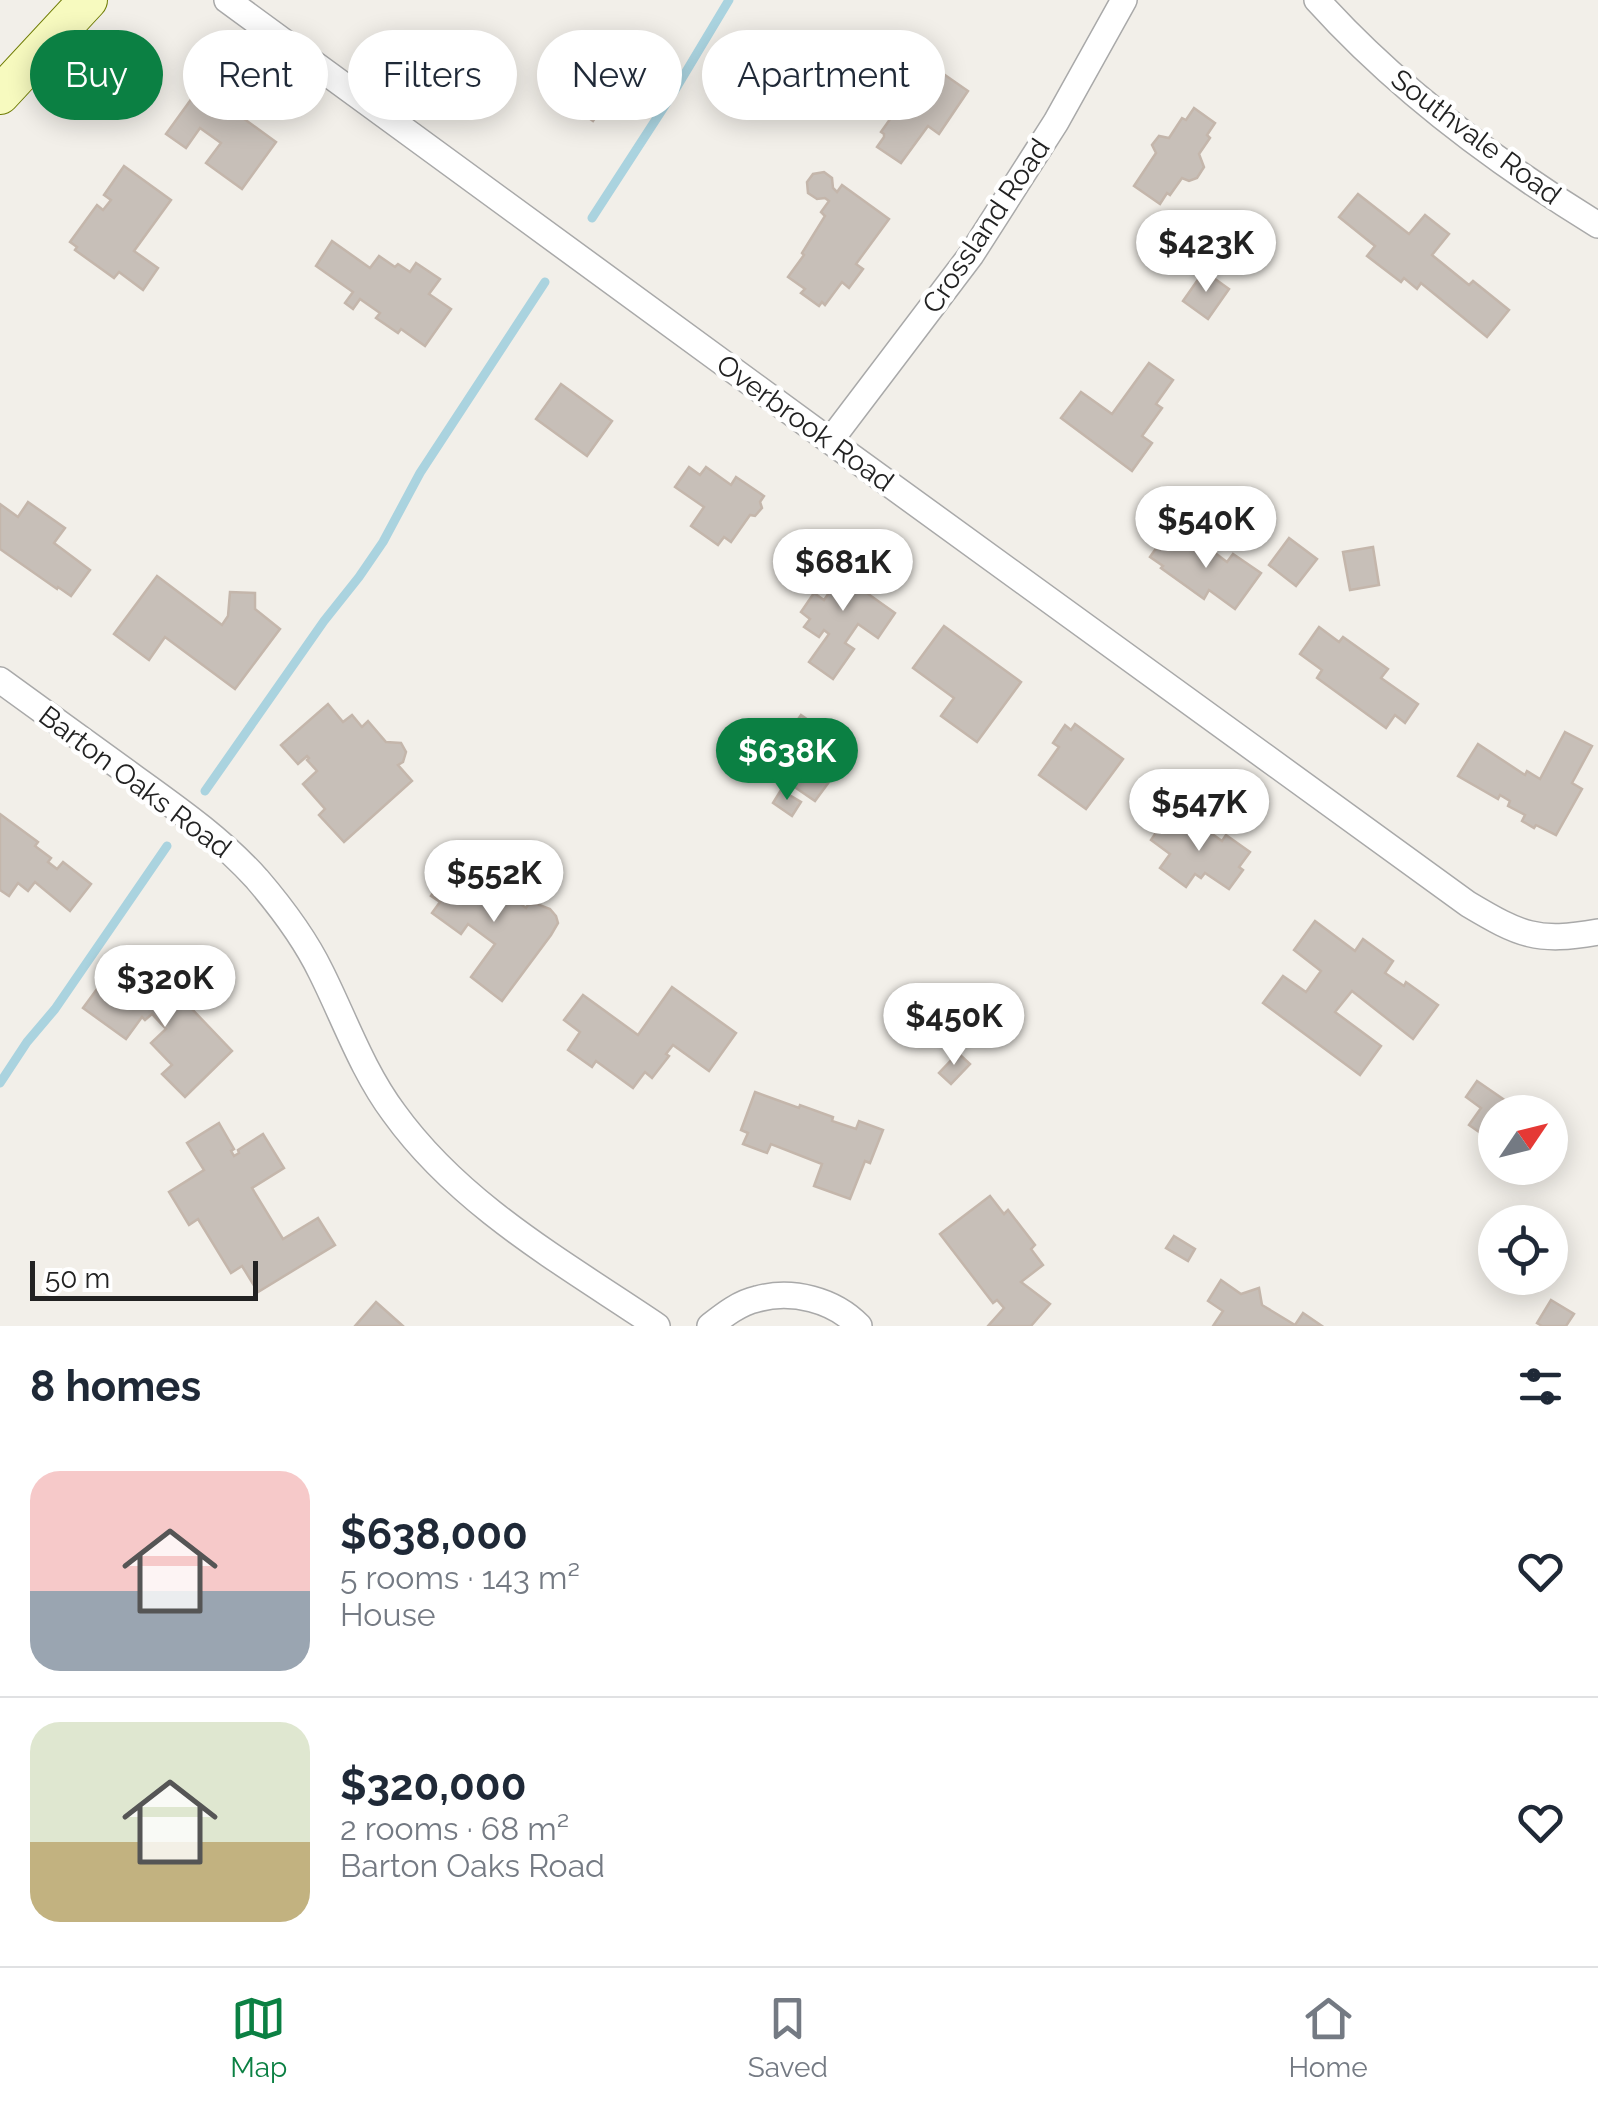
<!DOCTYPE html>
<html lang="en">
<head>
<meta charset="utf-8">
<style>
	:root { --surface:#fff; --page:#f2f2f3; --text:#1f2937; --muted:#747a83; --line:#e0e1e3; --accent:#0b8043 }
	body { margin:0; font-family:Raleway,sans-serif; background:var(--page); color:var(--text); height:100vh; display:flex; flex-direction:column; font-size:38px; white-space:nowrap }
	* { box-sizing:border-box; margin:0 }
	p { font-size:32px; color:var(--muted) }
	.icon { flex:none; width:55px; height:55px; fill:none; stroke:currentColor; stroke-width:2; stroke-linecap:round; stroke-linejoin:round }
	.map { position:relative; height:1326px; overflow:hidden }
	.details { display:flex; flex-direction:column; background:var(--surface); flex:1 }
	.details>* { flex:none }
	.hud { position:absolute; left:30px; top:30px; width:1000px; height:90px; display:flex; gap:20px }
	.needle { width:65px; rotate:55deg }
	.tools { position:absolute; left:1478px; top:1095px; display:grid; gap:20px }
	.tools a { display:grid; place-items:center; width:90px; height:90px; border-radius:50%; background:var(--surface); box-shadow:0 5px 25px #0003; font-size:50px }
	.scale { position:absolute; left:30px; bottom:25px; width:228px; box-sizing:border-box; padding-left:10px; border:5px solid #222; border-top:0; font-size:28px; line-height:35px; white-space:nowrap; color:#222; -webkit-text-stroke:8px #fff; paint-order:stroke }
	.price { position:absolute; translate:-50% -85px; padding:0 22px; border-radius:35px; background:#fff; color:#222; font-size:32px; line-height:65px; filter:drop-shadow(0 2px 5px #0008) }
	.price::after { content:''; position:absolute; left:50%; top:60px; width:30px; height:22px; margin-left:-15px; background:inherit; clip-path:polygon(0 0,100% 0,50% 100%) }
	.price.on { background:var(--accent); color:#fff }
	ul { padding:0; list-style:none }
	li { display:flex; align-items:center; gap:30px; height:250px; padding:0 30px }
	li+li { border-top:2px solid var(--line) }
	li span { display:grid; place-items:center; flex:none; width:280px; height:200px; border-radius:30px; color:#555 }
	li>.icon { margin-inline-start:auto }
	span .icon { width:120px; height:120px; fill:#fffc; stroke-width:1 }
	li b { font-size:42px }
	h2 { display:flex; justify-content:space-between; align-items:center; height:120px; padding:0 30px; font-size:42px }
	.pill { padding:0 35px; border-radius:45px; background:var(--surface); box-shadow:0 5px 25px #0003; font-size:35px; line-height:90px }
	.pill.on { background:var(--accent); color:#fff }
	.dock { display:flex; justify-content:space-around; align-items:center; height:140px; border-top:2px solid var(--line); background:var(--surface); font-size:28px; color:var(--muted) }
	.dock a { display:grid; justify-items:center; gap:5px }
	.dock .on { color:var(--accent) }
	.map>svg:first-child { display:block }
</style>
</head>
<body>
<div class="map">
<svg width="1598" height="1326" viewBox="0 0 1598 1326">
	<rect width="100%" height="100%" fill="#f2efe9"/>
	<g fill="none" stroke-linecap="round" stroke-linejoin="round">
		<g stroke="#aad3df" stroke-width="9">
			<path d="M 592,218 L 675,90 L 729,0"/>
			<path d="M 205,791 L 324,621 L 359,577 L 383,542 L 420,473 L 545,282"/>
			<path d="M 0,1083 L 27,1042 L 55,1009 L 167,846"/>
		</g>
	</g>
	<g fill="#c7bfb8" stroke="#c4b6ab" stroke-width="2.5">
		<path d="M 617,40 L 637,55 L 616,84 L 618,86 L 593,121 L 546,87 L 571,53 L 581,60 L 587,52 L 601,63 Z"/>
		<path d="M 932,66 L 968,91 L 939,134 L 928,126 L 901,163 L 877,147 L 884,137 L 884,134 L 881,132 L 893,115 L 896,117 L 901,108 L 883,93 L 895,76 L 909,85 L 915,75 L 922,80 Z"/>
		<path d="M 200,87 L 276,142 L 242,189 L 206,163 L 221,143 L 200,128 L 186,148 L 166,134 Z"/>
		<path d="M 1194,108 L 1215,123 L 1207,135 L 1210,138 L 1199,154 L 1204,167 L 1197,178 L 1189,181 L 1182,178 L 1170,195 L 1167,193 L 1160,204 L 1134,186 L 1156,153 L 1152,145 L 1159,136 L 1169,138 L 1182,118 L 1186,120 Z"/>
		<path d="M 124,166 L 171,200 L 134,251 L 158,268 L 143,290 L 119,272 L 114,278 L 75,250 L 77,247 L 70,242 L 97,205 L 103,210 L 111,200 L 104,195 Z"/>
		<path d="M 824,172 L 832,178 L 833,188 L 837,192 L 842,185 L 889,219 L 856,264 L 863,269 L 849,288 L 842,282 L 825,305 L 822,302 L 819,306 L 801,293 L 805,289 L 788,277 L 804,255 L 802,253 L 825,216 L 821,212 L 829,201 L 825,198 L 817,199 L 808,193 L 807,182 L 813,174 Z"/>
		<path d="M 1358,194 L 1409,234 L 1425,215 L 1449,234 L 1432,255 L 1469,285 L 1473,281 L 1509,310 L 1487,337 L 1421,283 L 1417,289 L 1404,278 L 1401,282 L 1367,256 L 1375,246 L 1339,217 Z"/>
		<path d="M 332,241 L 370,268 L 379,256 L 395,267 L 398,264 L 410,272 L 416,263 L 440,279 L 429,294 L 451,309 L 425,346 L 401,329 L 398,333 L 376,318 L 380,313 L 360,299 L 353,309 L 345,303 L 353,292 L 316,266 Z"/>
		<path d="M 1204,271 L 1229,289 L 1208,319 L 1183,301 Z"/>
		<path d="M 1149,363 L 1173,380 L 1156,404 L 1162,408 L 1142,436 L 1152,443 L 1132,471 L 1061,418 L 1081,392 L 1112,414 Z"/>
		<path d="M 561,384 L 612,421 L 587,456 L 536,419 Z"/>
		<path d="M 689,467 L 700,475 L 706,467 L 731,485 L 736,477 L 764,496 L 760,502 L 762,508 L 755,516 L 750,515 L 731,542 L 724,537 L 718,545 L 691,526 L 704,507 L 675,487 Z"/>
		<path d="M 28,502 L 65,528 L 54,543 L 90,570 L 71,596 L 58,587 L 57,589 L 0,549 L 0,504 L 18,517 Z"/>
		<path d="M 1167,533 L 1196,551 L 1200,547 L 1208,553 L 1211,550 L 1227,562 L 1233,554 L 1261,573 L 1235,609 L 1209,590 L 1204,599 L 1161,568 L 1163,566 L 1150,557 Z"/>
		<path d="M 1289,538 L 1317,559 L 1296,586 L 1269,565 Z"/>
		<path d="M 1373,547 L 1379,585 L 1350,590 L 1343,552 Z"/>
		<path d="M 832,549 L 873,578 L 864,591 L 895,613 L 878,638 L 858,624 L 845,643 L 854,649 L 833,679 L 809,662 L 829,634 L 824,630 L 819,637 L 804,627 L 810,619 L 801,612 L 814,593 L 824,600 L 840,577 L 822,564 Z"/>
		<path d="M 157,576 L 222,625 L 228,616 L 230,592 L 255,593 L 255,609 L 280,629 L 235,689 L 165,637 L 149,660 L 114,634 Z"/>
		<path d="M 944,626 L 1021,682 L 977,742 L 941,716 L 954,698 L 913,668 Z"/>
		<path d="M 1319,627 L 1339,642 L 1343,637 L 1388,669 L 1381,678 L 1418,704 L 1405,723 L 1395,715 L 1386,728 L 1317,678 L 1322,670 L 1300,654 Z"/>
		<path d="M 328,704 L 343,722 L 352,715 L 362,727 L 368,721 L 386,742 L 401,743 L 406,752 L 403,762 L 398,765 L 412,781 L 344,842 L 319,815 L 325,809 L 303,784 L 317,771 L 307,760 L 309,758 L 307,756 L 298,764 L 281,745 Z"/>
		<path d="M 801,715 L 824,731 L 806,756 L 784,739 Z"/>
		<path d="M 1075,724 L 1123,759 L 1086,809 L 1039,775 L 1059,747 L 1053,743 L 1065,725 L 1071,730 Z"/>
		<path d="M 1565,732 L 1592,746 L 1572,783 L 1582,789 L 1556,835 L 1536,825 L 1534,828 L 1522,821 L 1525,815 L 1508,806 L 1510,801 L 1500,795 L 1498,799 L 1458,776 L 1478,744 L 1525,775 L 1527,771 L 1540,779 Z"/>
		<path d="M 828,735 L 851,752 L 815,801 L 793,786 Z"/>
		<path d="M 781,790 L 801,802 L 792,816 L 773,803 Z"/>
		<path d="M 0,814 L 38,842 L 35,846 L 51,858 L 48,862 L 57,869 L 63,862 L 91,884 L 70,911 L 35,882 L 28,891 L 18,883 L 9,896 L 0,890 Z"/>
		<path d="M 1168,815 L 1191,832 L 1197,823 L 1222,841 L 1226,835 L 1250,852 L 1239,867 L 1243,870 L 1229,889 L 1205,873 L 1201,878 L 1195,874 L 1186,887 L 1160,868 L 1170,854 L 1151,840 Z"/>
		<path d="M 458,859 L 526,908 L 528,905 L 537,904 L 550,909 L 556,916 L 558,923 L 551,935 L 502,1001 L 471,977 L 495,944 L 468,924 L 461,934 L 432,913 L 440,902 L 431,896 Z"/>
		<path d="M 1315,921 L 1355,951 L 1363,939 L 1393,961 L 1385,973 L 1404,986 L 1406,982 L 1438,1005 L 1413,1039 L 1352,991 L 1335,1012 L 1381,1046 L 1360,1075 L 1263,1003 L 1283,976 L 1306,992 L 1321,971 L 1294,950 Z"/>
		<path d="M 150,972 L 169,985 L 232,1051 L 185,1097 L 162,1074 L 172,1065 L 151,1043 L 166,1029 L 152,1014 L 145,1020 L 142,1017 L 126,1039 L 83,1008 L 100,985 L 127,1004 Z"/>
		<path d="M 672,987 L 736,1033 L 709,1071 L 673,1045 L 666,1054 L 669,1056 L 652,1078 L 645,1072 L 633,1088 L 596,1061 L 592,1067 L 568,1050 L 580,1032 L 564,1020 L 583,995 L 638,1035 Z"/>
		<path d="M 958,1053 L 970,1064 L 951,1084 L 939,1073 Z"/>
		<path d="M 1477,1081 L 1522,1112 L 1495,1112 L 1495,1143 L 1469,1125 L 1481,1108 L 1466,1097 Z"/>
		<path d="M 755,1092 L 799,1108 L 800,1105 L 833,1117 L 832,1121 L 856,1129 L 859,1121 L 883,1130 L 870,1163 L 865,1161 L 850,1199 L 814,1186 L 822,1164 L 771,1144 L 767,1153 L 743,1144 L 748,1133 L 741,1130 Z"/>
		<path d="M 219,1123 L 234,1149 L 231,1151 L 234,1156 L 239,1153 L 238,1150 L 263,1134 L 284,1168 L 252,1188 L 283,1239 L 318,1218 L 335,1245 L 258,1292 L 242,1266 L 231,1273 L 198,1219 L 189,1225 L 169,1192 L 204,1170 L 187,1143 Z"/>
		<path d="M 990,1196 L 1004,1214 L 1008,1210 L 1035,1245 L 1031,1249 L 1043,1265 L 1021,1282 L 1050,1304 L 1031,1326 L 988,1326 L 1004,1308 L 997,1300 L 993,1303 L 940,1234 Z"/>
		<path d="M 1174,1236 L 1195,1249 L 1188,1261 L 1166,1248 Z"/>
		<path d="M 1221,1280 L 1241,1294 L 1259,1288 L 1262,1305 L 1295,1325 L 1303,1313 L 1322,1326 L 1213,1326 L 1223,1311 L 1208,1301 Z"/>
		<path d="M 1551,1300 L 1574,1314 L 1566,1326 L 1542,1326 L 1537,1323 Z"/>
		<path d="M 376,1302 L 403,1326 L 355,1326 Z"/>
	</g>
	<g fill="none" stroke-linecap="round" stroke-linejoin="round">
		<g stroke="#a9a9a9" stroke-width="28">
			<g id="street">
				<path d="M 227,0 L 830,441 L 1468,904 C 1520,935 1537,943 1598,932"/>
				<path d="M 1317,0 C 1398,90 1495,162 1598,225"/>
				<path d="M 830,441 L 971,255 L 1056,122 L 1124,0"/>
				<path d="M 0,680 C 45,713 90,745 135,778 C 178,809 221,839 257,879 C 281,907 305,939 321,972 C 345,1020 362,1070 394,1113 C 461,1206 564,1263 657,1326"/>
				<path d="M 710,1326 C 724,1315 739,1303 757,1299 C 792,1289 834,1300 859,1326"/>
			</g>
		</g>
		<g stroke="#707d05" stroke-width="40">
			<path id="secondary" d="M 0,95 L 88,0"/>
		</g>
		<use href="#street" stroke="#fff" stroke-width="25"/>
		<use href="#secondary" stroke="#f7fabf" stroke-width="38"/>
	</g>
	<g text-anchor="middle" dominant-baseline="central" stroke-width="9" stroke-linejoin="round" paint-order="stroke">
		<g font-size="28" fill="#222" stroke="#fff">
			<text transform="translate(1476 137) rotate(37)">Southvale Road</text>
			<text transform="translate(986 226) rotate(-56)">Crossland Road</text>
			<text transform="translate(805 423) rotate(36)">Overbrook Road</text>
			<text transform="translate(135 782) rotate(37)">Barton Oaks Road</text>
		</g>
	</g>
</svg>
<div class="tools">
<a><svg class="needle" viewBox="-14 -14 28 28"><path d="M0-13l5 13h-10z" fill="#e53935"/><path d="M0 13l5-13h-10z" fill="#747a83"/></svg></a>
<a><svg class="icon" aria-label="locate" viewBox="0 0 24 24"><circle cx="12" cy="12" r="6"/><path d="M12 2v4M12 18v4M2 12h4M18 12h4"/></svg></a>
</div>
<div class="scale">50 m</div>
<b class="price" style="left:1206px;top:295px">$423K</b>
<b class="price" style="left:1206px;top:571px">$540K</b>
<b class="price" style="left:843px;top:614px">$681K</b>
<b class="price on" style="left:787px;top:803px">$638K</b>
<b class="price" style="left:1199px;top:854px">$547K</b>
<b class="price" style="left:494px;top:925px">$552K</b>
<b class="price" style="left:165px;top:1030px">$320K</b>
<b class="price" style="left:954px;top:1068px">$450K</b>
<div class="hud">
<a class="pill on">Buy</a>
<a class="pill">Rent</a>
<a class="pill">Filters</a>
<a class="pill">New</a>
<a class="pill">Apartment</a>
</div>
</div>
<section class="details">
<h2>8 homes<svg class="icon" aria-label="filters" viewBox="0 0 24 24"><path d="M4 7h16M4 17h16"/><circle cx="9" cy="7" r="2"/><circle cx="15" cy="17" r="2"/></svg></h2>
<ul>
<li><span style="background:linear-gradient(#f6c9c9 60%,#9aa5b1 0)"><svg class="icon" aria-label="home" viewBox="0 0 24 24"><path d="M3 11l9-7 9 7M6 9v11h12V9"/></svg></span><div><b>$638,000</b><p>5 rooms · 143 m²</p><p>House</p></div><svg class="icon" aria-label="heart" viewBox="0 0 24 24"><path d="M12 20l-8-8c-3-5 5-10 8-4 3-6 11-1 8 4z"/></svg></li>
<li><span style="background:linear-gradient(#dfe7d0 60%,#c2b280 0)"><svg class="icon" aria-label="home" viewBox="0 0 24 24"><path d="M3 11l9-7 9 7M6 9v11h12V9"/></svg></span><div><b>$320,000</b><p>2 rooms · 68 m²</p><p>Barton Oaks Road</p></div><svg class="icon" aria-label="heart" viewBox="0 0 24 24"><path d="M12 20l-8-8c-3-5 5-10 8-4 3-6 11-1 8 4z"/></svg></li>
</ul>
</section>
<nav class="dock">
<a class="on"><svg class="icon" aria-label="map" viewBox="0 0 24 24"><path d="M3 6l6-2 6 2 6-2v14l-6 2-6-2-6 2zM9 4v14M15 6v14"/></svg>Map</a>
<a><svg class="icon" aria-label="saved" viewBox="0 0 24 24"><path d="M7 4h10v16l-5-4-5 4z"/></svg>Saved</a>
<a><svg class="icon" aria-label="home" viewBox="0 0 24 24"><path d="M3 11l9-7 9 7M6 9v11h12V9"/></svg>Home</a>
</nav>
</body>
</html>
